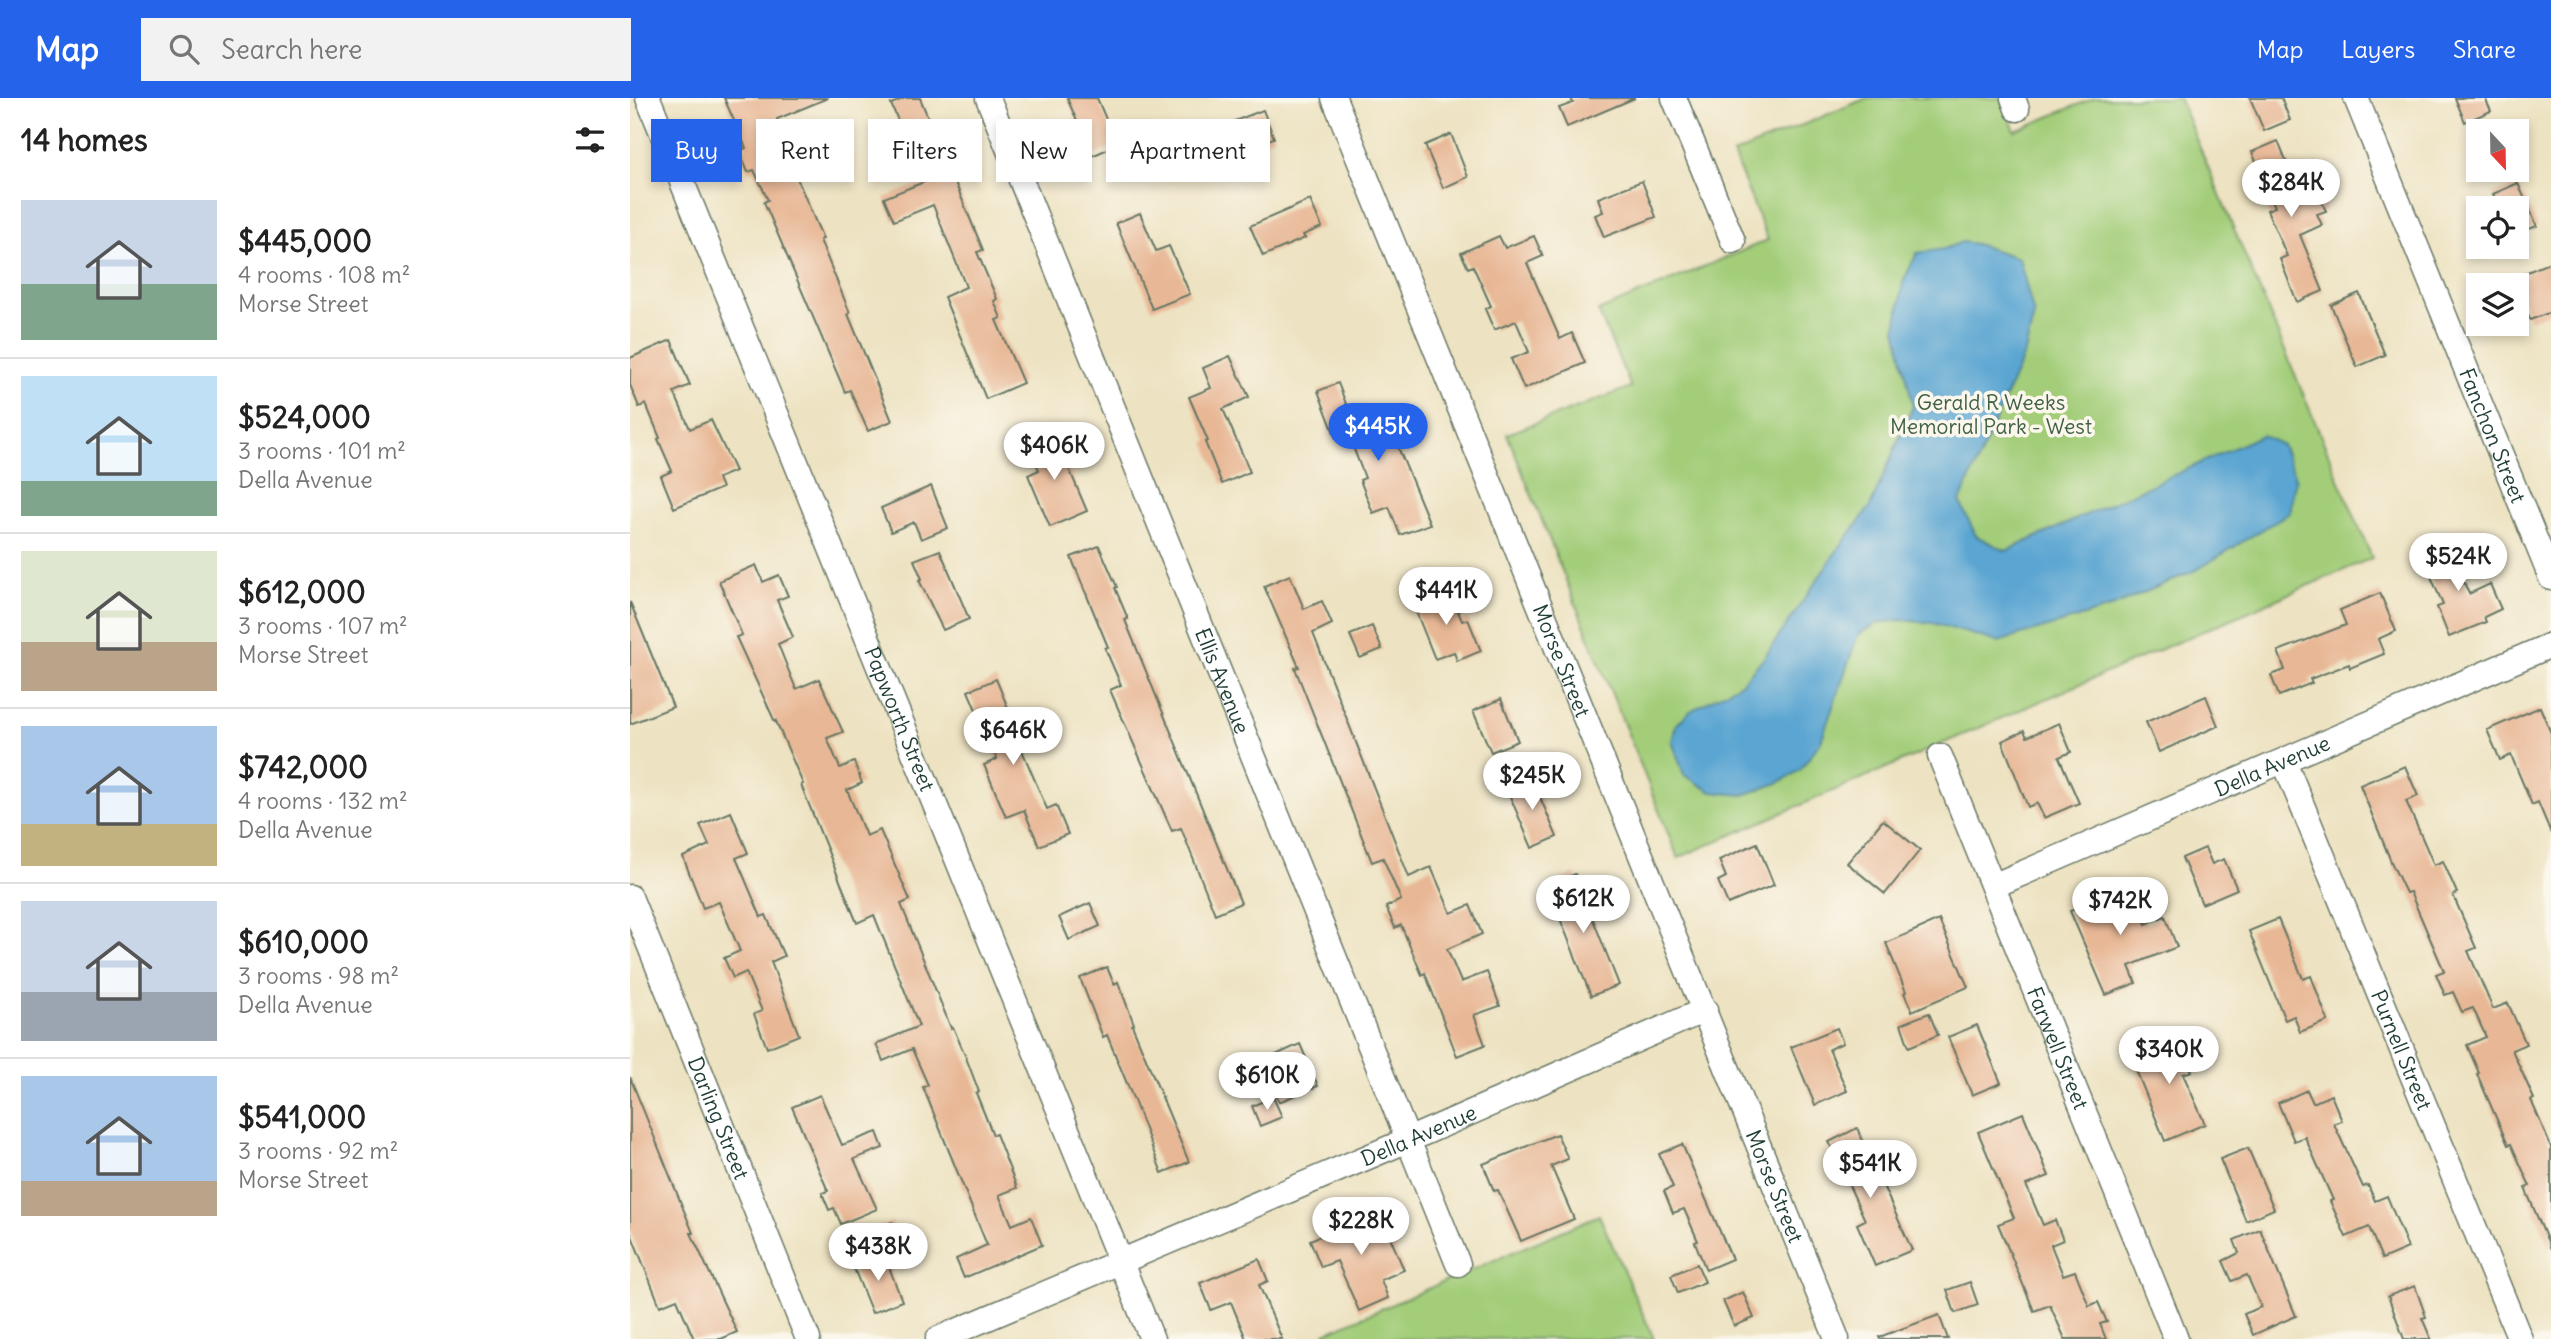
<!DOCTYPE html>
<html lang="en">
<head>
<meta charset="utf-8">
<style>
	:root { --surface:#fff; --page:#f2f2f2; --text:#222; --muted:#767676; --line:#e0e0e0; --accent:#2563eb }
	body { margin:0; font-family:Delius,sans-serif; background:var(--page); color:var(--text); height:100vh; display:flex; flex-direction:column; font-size:26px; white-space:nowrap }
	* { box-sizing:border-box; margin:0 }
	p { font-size:23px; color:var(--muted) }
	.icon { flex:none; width:38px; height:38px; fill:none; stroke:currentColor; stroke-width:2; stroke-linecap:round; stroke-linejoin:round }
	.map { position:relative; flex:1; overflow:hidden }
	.drawer { display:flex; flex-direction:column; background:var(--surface); width:630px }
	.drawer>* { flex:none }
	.top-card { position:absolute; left:21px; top:21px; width:665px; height:63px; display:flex; gap:14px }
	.needle { width:46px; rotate:158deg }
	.fabs { position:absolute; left:1836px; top:21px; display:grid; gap:14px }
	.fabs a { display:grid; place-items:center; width:63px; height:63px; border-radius:0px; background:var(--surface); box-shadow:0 4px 10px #0003; font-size:35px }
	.price { position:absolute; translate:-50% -60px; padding:0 16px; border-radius:24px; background:#fff; color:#222; font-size:23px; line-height:46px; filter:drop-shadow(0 2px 4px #0008) }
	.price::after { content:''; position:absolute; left:50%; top:42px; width:21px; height:16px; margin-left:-10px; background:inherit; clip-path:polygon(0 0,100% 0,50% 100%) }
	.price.selected { background:var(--accent); color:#fff }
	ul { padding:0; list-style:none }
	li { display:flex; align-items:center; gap:21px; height:175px; padding:0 21px }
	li+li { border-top:2px solid var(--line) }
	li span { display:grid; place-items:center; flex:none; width:196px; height:140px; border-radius:0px; color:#555 }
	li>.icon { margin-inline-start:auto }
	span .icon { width:84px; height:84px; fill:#fffc; stroke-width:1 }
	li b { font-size:30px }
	h2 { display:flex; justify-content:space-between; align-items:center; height:84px; padding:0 21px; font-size:30px }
	.chip { padding:0 24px; border-radius:0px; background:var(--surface); box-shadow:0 4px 10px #0003; font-size:24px; line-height:63px }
	.chip.selected { background:var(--accent); color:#fff }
	header { display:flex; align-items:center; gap:42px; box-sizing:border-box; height:98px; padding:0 35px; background:var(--accent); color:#fff }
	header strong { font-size:33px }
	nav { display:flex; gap:38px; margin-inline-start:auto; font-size:24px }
	.search { width:490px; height:63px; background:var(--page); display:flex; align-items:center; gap:18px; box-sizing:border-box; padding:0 24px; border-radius:0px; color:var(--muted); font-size:26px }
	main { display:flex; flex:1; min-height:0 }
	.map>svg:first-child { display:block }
</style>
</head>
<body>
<header>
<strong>Map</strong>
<div class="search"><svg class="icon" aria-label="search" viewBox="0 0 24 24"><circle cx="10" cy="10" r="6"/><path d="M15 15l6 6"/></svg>Search here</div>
<nav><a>Map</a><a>Layers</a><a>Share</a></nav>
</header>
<main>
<section class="drawer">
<h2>14 homes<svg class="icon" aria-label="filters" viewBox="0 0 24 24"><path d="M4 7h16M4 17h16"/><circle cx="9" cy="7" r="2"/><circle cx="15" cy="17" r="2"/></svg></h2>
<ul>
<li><span style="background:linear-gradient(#c9d6e8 60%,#7fa58c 0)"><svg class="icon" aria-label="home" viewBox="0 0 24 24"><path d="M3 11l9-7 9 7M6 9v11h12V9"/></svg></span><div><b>$445,000</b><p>4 rooms · 108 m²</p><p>Morse Street</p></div></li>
<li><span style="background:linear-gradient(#bfe0f5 75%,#7fa58c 0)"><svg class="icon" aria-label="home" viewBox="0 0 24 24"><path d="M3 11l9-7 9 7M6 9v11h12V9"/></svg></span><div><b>$524,000</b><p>3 rooms · 101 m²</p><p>Della Avenue</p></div></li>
<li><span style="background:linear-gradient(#dfe7d0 65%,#b9a48a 0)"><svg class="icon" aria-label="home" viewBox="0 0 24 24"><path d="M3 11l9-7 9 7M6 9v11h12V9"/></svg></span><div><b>$612,000</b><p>3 rooms · 107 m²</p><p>Morse Street</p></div></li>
<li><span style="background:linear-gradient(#a9c7e8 70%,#c2b280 0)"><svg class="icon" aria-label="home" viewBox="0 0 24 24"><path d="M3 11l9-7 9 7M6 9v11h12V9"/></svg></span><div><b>$742,000</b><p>4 rooms · 132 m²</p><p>Della Avenue</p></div></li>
<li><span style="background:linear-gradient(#c9d6e8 65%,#9aa5b1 0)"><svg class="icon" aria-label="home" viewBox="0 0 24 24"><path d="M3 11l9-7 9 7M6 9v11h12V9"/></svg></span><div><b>$610,000</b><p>3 rooms · 98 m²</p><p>Della Avenue</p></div></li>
<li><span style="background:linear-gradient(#a9c7e8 75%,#b9a48a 0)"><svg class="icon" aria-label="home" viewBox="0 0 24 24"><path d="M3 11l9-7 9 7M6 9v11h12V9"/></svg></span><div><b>$541,000</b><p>3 rooms · 92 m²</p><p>Morse Street</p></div></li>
</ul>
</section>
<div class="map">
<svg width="1921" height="1241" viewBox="0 0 1921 1241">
	<rect width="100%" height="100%" fill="#fbf7ec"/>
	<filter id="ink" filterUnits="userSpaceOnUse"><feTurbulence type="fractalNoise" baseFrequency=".0143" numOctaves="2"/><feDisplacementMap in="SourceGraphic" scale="14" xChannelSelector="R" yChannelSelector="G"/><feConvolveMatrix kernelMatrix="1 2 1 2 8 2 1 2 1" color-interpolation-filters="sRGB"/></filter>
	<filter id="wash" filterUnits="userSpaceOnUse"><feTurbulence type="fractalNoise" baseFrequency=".00686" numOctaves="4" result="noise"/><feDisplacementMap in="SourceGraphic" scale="28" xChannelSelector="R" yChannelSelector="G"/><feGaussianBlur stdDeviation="1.57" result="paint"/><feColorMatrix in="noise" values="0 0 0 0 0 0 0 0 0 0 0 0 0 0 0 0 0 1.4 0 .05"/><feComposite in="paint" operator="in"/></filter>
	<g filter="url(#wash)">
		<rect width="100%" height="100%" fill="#ede2c1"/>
		<g fill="#a3cd79" stroke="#618556" stroke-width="2">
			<path d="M 1237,0 L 1371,0 L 1385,33 L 1464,0 L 1549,0 L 1742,460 L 1048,760 L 877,336 L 1001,289 L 968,213 L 1138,142 L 1103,56 Z"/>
			<path d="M 969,1117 L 1024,1241 L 697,1241 L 695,1235 Z"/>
		</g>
		<path fill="#5aa5d2" stroke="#3c7183" stroke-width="2" d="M 1332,144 L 1346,146 L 1389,160 L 1404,217 L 1395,254 L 1330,404 L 1346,438 L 1376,453 L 1632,337 L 1652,347 L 1666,381 L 1659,415 L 1568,471 L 1477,511 L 1368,544 L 1303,525 L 1270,522 L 1248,525 L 1228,537 L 1191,643 L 1170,672 L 1148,685 L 1113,697 L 1082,694 L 1054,677 L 1042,643 L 1046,627 L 1059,614 L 1111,585 L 1134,560 L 1206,454 L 1240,409 L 1283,308 L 1266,231 L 1273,184 L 1287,155 L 1314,151 Z"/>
		<g id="blocks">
			<g fill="#e8b896">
				<path d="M 94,0 L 198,0 L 147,21 L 167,69 L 163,71 L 193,141 L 190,142 L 220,215 L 218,216 L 262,323 L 238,333 L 220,292 L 215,294 L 134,104 L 138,102 L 124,72 L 118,74 L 109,53 L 116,50 Z"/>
				<path d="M 275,0 L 290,0 L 327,89 L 353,152 L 347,154 L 367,201 L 364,203 L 371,220 L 366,222 L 393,285 L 356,301 L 314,199 L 336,189 L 303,107 L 264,123 L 254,100 L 294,84 L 261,6 Z"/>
				<path d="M 437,0 L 467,0 L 487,47 L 462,58 Z"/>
				<path d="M 941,0 L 1005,0 L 937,29 L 929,10 L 943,5 Z"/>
				<path d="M 1620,0 L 1651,0 L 1660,22 L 1634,33 Z"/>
				<path d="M 1825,0 L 1855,0 L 1861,13 L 1835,24 Z"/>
				<path d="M 633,12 L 644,40 L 627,46 L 622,34 L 600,43 L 594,27 Z"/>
				<path d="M 821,36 L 838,79 L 813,90 L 795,47 Z"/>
				<path d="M 1648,43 L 1670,98 L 1686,91 L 1696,113 L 1687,116 L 1692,127 L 1670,137 L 1693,193 L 1667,204 L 1650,161 L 1657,158 L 1637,112 L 1645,109 L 1622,54 Z"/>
				<path d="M 1886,81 L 1907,128 L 1886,136 L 1886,110 L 1869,110 L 1863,96 L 1886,86 Z"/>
				<path d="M 1012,83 L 1026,119 L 974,139 L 965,117 L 973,114 L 968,100 Z"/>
				<path d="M 680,102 L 692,129 L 673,137 L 675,140 L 633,158 L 620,128 Z"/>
				<path d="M 510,115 L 526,153 L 539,148 L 560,196 L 522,211 L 486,125 Z"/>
				<path d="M 869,138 L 875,150 L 904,138 L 913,158 L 897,165 L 930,241 L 942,235 L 955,265 L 894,291 L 881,261 L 899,254 L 886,223 L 864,232 L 855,211 L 861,208 L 843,168 L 838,170 L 831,155 Z"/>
				<path d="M 1921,164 L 1921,214 L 1900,222 L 1883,180 Z"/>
				<path d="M 1729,195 L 1755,257 L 1727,269 L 1701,207 Z"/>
				<path d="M 41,242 L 60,287 L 44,294 L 60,331 L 81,322 L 105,373 L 88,380 L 92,390 L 44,410 L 31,378 L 42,373 L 28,341 L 30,340 L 16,306 L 9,309 L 0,287 L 0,260 Z"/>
				<path d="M 600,258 L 619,299 L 593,311 L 620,374 L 592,386 L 575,344 L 578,343 L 559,299 L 581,290 L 573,270 Z"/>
				<path d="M 708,285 L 725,329 L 755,318 L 800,426 L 770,437 L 759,409 L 743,415 L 730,382 L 735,380 L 718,336 L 706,340 L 688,293 Z"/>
				<path d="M 419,333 L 431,363 L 435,361 L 457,413 L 420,429 L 398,377 L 409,372 L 396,342 Z"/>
				<path d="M 301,388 L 318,430 L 291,441 L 284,424 L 261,434 L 251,410 Z"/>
				<path d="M 1817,444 L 1839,496 L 1860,486 L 1871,511 L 1854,519 L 1856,524 L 1819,539 L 1807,509 L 1813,507 L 1791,455 Z"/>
				<path d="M 469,448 L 487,489 L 485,490 L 498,521 L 495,522 L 611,805 L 585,816 L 551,730 L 542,733 L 480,592 L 491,587 L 475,550 L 478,549 L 441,459 Z"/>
				<path d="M 310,452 L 339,521 L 313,532 L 289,482 L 292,481 L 284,462 Z"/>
				<path d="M 126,467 L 133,484 L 149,477 L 158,498 L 147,502 L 163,539 L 148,546 L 166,591 L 189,581 L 213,634 L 197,640 L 210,670 L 224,664 L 232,685 L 217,692 L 236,738 L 250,732 L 280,802 L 271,806 L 321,930 L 323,929 L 335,957 L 349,994 L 346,995 L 363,1037 L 366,1036 L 387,1090 L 369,1097 L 382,1127 L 401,1119 L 412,1147 L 334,1180 L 326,1161 L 357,1147 L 293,989 L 298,987 L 282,951 L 253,963 L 246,946 L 289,928 L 244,817 L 227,825 L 171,687 L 173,686 L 146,623 L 145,624 L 106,539 L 112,537 L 89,483 Z"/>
				<path d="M 660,477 L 674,511 L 692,503 L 702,526 L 683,535 L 779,779 L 801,769 L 821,815 L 840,807 L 852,836 L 817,851 L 831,884 L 857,874 L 870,908 L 844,917 L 855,947 L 827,958 L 795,875 L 792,877 L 771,827 L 765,830 L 756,809 L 771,802 L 753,760 L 742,764 L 665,570 L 669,569 L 634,488 Z"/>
				<path d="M 819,492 L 832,523 L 838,521 L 851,553 L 827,563 L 824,554 L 805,561 L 783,506 Z"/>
				<path d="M 1750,495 L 1766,533 L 1748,541 L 1754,556 L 1720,570 L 1719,566 L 1680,581 L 1682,585 L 1649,598 L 1641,577 L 1655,572 L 1648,553 L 1716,527 L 1710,512 Z"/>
				<path d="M 0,504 L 43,609 L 0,626 Z"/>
				<path d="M 742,528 L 752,551 L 730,560 L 720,537 Z"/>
				<path d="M 366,581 L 383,622 L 380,624 L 417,711 L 426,707 L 438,736 L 409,748 L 394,712 L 376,719 L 354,667 L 367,661 L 338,593 Z"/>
				<path d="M 1576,598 L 1588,628 L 1529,654 L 1516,624 Z"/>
				<path d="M 871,601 L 888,643 L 861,654 L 843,613 Z"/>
				<path d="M 1910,609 L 1921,635 L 1921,735 L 1908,704 L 1902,707 L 1881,657 L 1870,662 L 1857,632 Z"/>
				<path d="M 1429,625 L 1441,654 L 1429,659 L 1449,705 L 1414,720 L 1407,705 L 1398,709 L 1372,643 L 1394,633 L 1397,639 Z"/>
				<path d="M 1775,668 L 1788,698 L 1776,703 L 1804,767 L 1813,763 L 1827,795 L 1823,797 L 1846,850 L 1838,853 L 1863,911 L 1878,905 L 1896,946 L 1882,952 L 1904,1001 L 1901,1002 L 1921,1049 L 1921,1151 L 1895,1090 L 1900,1088 L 1881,1046 L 1878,1047 L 1847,976 L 1849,975 L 1837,947 L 1856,939 L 1843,910 L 1832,914 L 1823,894 L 1815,897 L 1806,876 L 1814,873 L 1780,794 L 1776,795 L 1762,766 L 1730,687 Z"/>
				<path d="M 901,678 L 927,739 L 902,750 L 876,689 Z"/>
				<path d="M 101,714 L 118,755 L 106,760 L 131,819 L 136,817 L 154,858 L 141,864 L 169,937 L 137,950 L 124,916 L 132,913 L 116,874 L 103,880 L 94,860 L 110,853 L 89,804 L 73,810 L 53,759 L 79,747 L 70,727 Z"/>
				<path d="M 1253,722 L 1290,752 L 1255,796 L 1217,765 Z"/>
				<path d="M 1127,745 L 1144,787 L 1098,806 L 1088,783 L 1096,779 L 1089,762 Z"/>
				<path d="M 1575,750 L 1582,766 L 1594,761 L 1607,791 L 1572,806 L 1552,760 Z"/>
				<path d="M 945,776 L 989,887 L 961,898 L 917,788 Z"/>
				<path d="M 1500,788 L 1516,826 L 1535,818 L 1547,849 L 1499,868 L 1506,885 L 1476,897 L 1440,813 Z"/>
				<path d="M 460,805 L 470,828 L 439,842 L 429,819 Z"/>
				<path d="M 1648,821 L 1673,881 L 1681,878 L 1698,923 L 1670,934 L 1664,918 L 1655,922 L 1619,833 Z"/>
				<path d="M 1309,822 L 1338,889 L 1282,913 L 1274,895 L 1276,894 L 1256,845 Z"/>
				<path d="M 477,869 L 484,886 L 488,884 L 504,926 L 502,927 L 559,1064 L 532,1075 L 503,1000 L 477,937 L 473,939 L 450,880 Z"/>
				<path d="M 1299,915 L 1308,937 L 1279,949 L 1271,926 Z"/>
				<path d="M 1347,927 L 1371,985 L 1342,997 L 1318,939 Z"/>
				<path d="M 1207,930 L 1213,945 L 1199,951 L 1217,993 L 1185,1007 L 1161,949 Z"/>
				<path d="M 1544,931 L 1562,973 L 1553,976 L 1575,1026 L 1535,1043 L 1506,972 L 1521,966 L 1512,945 Z"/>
				<path d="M 670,946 L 688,988 L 649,1004 L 632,963 Z"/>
				<path d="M 0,979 L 63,1135 L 61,1135 L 107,1234 L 91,1241 L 64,1241 L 47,1201 L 30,1208 L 0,1133 Z"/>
				<path d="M 1677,992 L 1683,1005 L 1701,997 L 1712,1023 L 1704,1026 L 1733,1089 L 1738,1087 L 1745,1103 L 1757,1098 L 1778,1150 L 1752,1161 L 1739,1129 L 1716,1139 L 1700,1103 L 1703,1102 L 1675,1039 L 1664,1043 L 1648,1005 Z"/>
				<path d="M 190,997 L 212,1047 L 247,1034 L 253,1050 L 224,1061 L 247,1111 L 211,1126 L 204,1110 L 199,1112 L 192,1095 L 198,1093 L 162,1009 Z"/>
				<path d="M 643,999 L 652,1019 L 630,1028 L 622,1008 Z"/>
				<path d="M 1393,1015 L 1419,1078 L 1396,1087 L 1413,1127 L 1425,1122 L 1433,1142 L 1421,1147 L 1433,1177 L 1445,1173 L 1459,1208 L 1468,1204 L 1477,1224 L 1470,1226 L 1476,1241 L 1435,1241 L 1420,1207 L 1404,1213 L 1368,1126 L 1384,1120 L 1348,1034 Z"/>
				<path d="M 1227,1030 L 1282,1152 L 1245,1168 L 1227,1126 L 1235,1122 L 1199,1044 Z"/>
				<path d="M 927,1036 L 938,1061 L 921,1068 L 944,1121 L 891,1143 L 868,1092 L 864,1093 L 853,1066 Z"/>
				<path d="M 1052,1046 L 1102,1161 L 1076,1172 L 1065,1144 L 1068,1143 L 1054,1111 L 1043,1115 L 1034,1093 L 1043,1089 L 1029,1056 Z"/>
				<path d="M 1618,1050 L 1644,1111 L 1616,1123 L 1590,1061 Z"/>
				<path d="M 749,1113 L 774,1172 L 751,1182 L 758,1200 L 729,1213 L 707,1163 L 691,1169 L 680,1142 Z"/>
				<path d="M 262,1124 L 270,1144 L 248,1153 L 240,1133 Z"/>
				<path d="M 1630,1131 L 1666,1218 L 1623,1237 L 1614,1216 L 1631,1209 L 1617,1177 L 1602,1183 L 1593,1163 L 1609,1155 L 1604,1142 Z"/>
				<path d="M 254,1156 L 272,1203 L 242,1215 L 223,1168 Z"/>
				<path d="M 629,1161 L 638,1183 L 629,1187 L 652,1241 L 616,1241 L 601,1204 L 581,1212 L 570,1185 Z"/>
				<path d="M 1067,1166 L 1075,1184 L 1048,1195 L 1041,1177 Z"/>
				<path d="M 1340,1184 L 1348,1207 L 1325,1215 L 1317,1192 Z"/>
				<path d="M 1785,1188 L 1796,1219 L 1792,1220 L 1801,1241 L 1774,1241 L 1758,1198 Z"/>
				<path d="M 1113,1194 L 1124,1220 L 1104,1228 L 1093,1203 Z"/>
				<path d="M 1309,1217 L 1318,1241 L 1250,1241 L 1249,1239 Z"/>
			</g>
		</g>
	</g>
	<g filter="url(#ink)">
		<use href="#blocks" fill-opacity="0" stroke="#677765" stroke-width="2"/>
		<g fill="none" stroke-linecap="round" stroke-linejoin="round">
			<g stroke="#677765" stroke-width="27">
				<g id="minor">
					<path id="s1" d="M 18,0 L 522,1241"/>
					<path id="s2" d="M 358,0 L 828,1166"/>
					<path id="s3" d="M 704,0 L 1207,1241"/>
					<path d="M 1044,0 L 1103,143"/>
					<path d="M 1383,0 L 1387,11"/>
					<path id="s4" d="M 1726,0 L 1921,480"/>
					<path id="s5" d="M 1310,658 L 1546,1241"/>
					<path id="s6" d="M 1654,663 L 1890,1241"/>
					<path id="s7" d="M 1363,788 L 1921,547"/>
					<path id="s8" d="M 0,799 L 178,1241"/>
					<path id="s9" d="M 308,1241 L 778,1042 L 1075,912"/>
				</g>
			</g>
			<use href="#minor" stroke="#fff" stroke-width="24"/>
		</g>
	</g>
	<g text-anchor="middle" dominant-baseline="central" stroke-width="7" stroke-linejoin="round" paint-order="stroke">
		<g font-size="21" fill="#406145" stroke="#fbf7ec">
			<text x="1361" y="304">Gerald R Weeks<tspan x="1361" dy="24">Memorial Park - West</tspan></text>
		</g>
		<g font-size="21" fill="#1f3d34" stroke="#fbf7ec">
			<text stroke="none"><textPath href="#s4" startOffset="364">Fanchon Street</textPath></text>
			<text stroke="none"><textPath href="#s3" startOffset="607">Morse Street</textPath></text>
			<text stroke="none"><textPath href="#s2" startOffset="628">Ellis Avenue</textPath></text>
			<text stroke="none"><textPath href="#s1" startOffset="670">Papworth Street</textPath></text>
			<text stroke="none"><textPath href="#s7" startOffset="304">Della Avenue</textPath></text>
			<text stroke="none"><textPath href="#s5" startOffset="315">Farwell Street</textPath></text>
			<text stroke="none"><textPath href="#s6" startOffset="312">Purnell Street</textPath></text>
			<text stroke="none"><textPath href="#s8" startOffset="238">Darling Street</textPath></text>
			<text stroke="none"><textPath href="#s9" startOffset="522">Della Avenue</textPath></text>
			<text stroke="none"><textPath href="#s3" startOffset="1174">Morse Street</textPath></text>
		</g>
	</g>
</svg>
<div class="fabs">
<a><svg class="needle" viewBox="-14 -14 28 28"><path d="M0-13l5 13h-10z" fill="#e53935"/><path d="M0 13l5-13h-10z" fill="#767676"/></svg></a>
<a><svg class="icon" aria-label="locate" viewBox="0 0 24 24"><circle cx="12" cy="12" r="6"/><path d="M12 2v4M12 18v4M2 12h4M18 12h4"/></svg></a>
<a><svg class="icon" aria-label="layers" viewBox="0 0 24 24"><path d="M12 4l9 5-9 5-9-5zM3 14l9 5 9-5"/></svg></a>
</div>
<b class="price" style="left:1661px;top:121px">$284K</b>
<b class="price selected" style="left:748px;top:365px">$445K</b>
<b class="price" style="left:424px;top:384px">$406K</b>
<b class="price" style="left:1828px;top:495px">$524K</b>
<b class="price" style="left:816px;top:529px">$441K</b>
<b class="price" style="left:383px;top:669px">$646K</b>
<b class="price" style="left:902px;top:714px">$245K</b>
<b class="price" style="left:953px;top:837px">$612K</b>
<b class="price" style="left:1490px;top:839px">$742K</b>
<b class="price" style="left:1539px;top:988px">$340K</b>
<b class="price" style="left:637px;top:1014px">$610K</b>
<b class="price" style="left:1240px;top:1102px">$541K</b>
<b class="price" style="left:731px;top:1159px">$228K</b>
<b class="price" style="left:248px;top:1185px">$438K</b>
<div class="top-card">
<a class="chip selected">Buy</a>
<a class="chip">Rent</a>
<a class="chip">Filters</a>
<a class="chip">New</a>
<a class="chip">Apartment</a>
</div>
</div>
</main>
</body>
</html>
